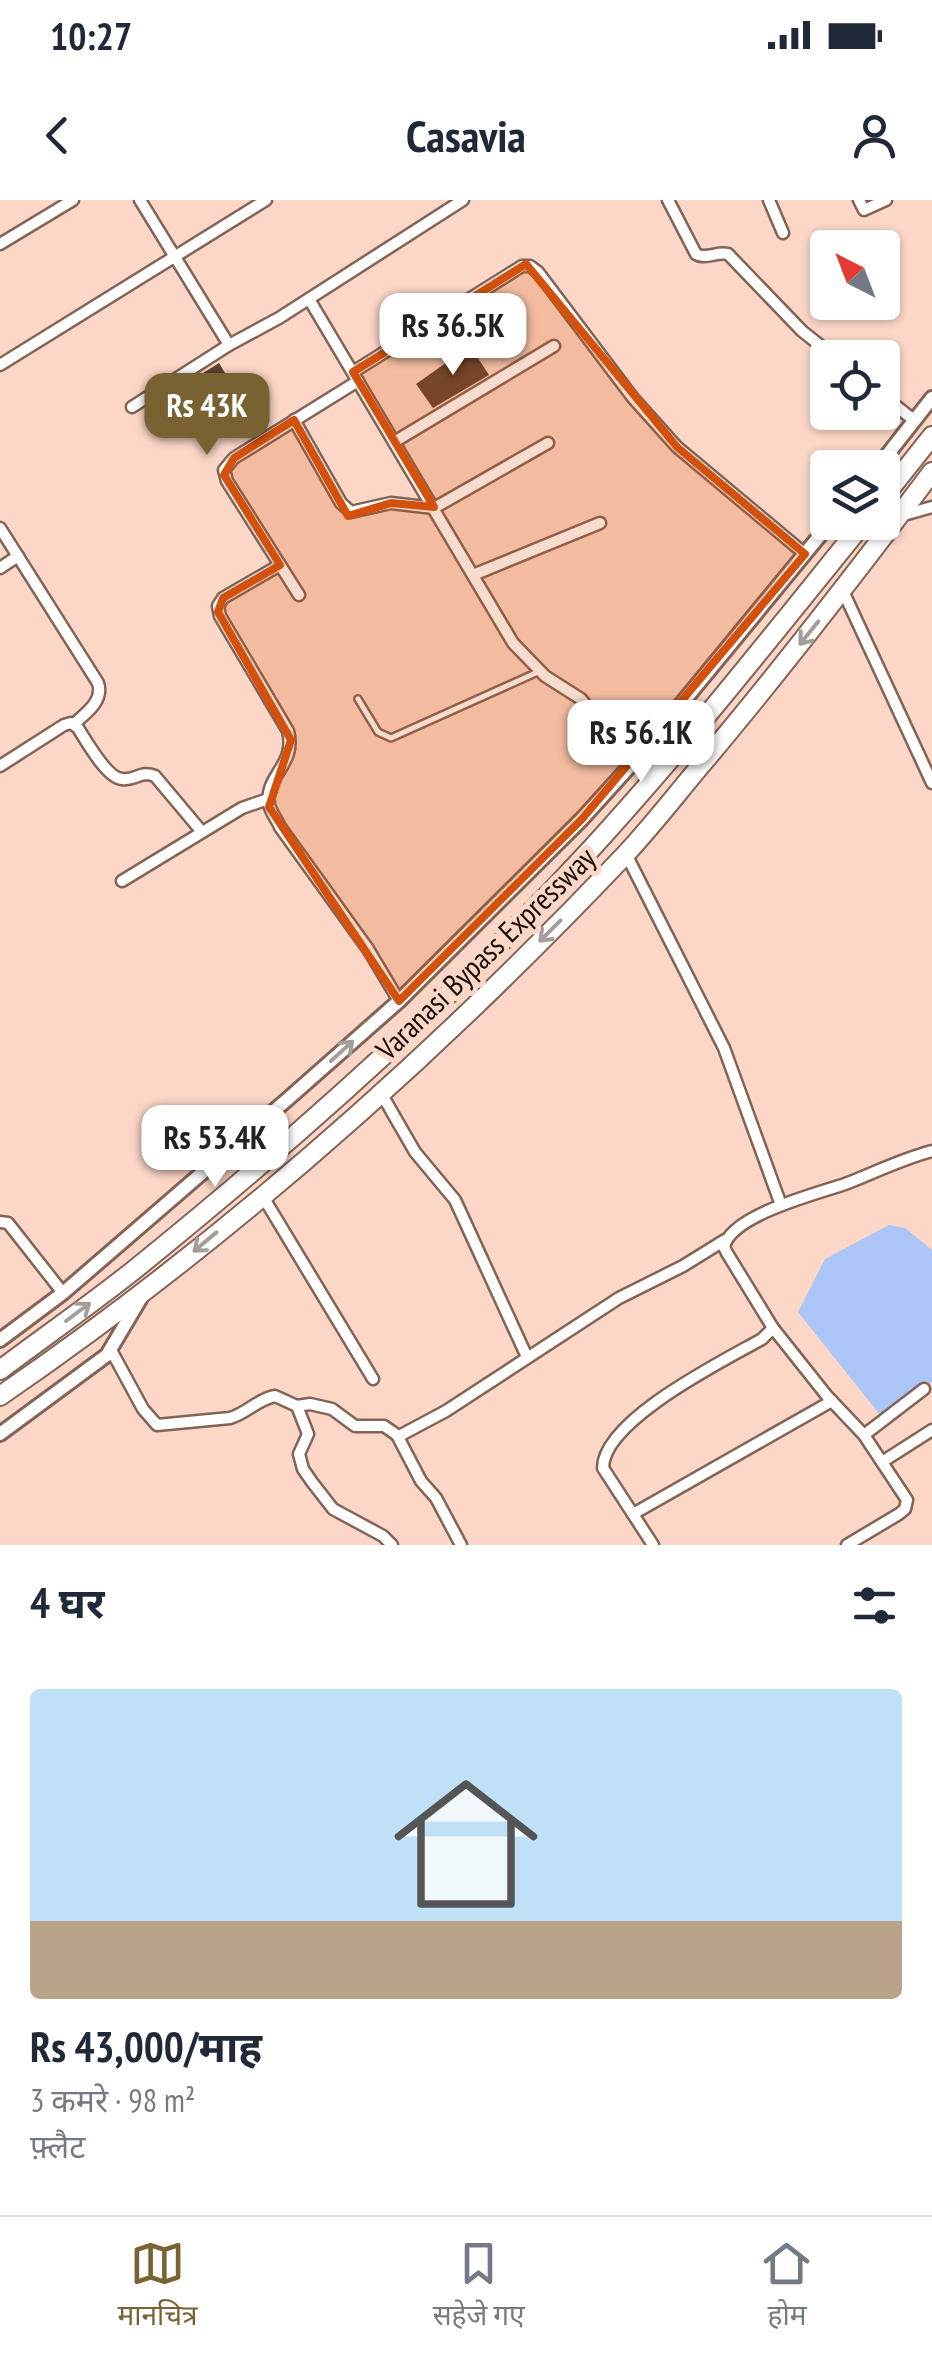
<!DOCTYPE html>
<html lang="hi">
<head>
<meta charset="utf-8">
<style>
	:root { --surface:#fff; --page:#f2f2f3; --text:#1f2937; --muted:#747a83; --line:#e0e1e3; --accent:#796232 }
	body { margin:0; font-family:"PT Sans Narrow","Noto Sans Devanagari",sans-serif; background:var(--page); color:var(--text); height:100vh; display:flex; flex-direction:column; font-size:38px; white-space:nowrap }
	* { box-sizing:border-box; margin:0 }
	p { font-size:32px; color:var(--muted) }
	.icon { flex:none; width:55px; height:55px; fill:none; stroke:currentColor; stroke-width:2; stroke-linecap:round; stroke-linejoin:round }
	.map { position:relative; height:1345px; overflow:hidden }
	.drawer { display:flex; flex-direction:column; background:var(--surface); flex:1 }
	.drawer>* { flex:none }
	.needle { width:65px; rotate:318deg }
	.fabs { position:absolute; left:810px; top:30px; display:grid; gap:20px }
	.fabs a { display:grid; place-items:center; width:90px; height:90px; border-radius:10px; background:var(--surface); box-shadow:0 2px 8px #0004; font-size:50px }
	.price { position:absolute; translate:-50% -85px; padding:0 22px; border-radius:20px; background:#fff; color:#222; font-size:32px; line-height:65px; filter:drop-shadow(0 2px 5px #0008) }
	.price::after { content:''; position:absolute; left:50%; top:60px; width:30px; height:22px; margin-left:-15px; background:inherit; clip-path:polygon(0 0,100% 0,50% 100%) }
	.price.current { background:var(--accent); color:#fff }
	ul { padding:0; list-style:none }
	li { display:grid; align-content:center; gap:20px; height:530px; padding:0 30px }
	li+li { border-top:2px solid var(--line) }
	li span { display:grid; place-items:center; height:310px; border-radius:10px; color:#555 }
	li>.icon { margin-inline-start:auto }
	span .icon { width:180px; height:180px; fill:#fffc; stroke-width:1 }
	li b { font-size:42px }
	h2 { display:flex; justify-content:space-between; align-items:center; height:120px; padding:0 30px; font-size:42px }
	.status { display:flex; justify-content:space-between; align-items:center; height:70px; padding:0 50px; background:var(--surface); direction:ltr }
	.status svg { height:28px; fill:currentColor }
	header { display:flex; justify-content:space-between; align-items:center; height:130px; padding:0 30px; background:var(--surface); font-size:45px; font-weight:700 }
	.dock { display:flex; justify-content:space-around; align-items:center; height:140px; border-top:2px solid var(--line); background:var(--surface); font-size:28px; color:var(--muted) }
	.dock a { display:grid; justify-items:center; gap:5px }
	.dock .current { color:var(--accent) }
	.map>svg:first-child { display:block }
</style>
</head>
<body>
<div class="status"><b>10:27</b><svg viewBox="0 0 49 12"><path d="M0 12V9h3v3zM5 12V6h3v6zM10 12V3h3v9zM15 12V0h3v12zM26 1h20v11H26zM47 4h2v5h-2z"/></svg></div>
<header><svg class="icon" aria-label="back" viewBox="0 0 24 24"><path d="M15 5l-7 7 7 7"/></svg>Casavia<svg class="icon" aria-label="person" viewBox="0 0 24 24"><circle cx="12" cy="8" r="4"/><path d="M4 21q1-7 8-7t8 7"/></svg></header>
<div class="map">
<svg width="932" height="1345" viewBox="0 0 932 1345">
	<rect width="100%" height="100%" fill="#fcd7c7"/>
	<path fill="#acc5f7" d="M 889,1025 L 905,1028 L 932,1050 L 932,1182 L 881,1216 L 798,1112 L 825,1059 Z"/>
	<g fill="#5f4333">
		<path d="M 470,146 L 489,175 L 433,208 L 416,184 Z"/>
		<path d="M 219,163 L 252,218 L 239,226 L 225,204 L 203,217 L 184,185 Z"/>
	</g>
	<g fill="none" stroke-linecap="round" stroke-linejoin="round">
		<g stroke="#836355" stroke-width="10">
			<path id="service" d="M 358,499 L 378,532 L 391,538 L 540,471"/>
		</g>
		<g stroke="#836355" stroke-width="15">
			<g id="minor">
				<path d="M 140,0 L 229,145 L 279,118 L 463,0"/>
				<path d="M 668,0 L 696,54 C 706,60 717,51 728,54 L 802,131 L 836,158"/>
				<path d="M 769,0 L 783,33"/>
				<path d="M 859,0 L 864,10 L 886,0"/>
				<path d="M 0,44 L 73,0"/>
				<path d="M 309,99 L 513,443 L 545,476 L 581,499 L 632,564"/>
				<path d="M 0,165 L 266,0"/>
				<path d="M 353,172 L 522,66 L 530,66 L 538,72 L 633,198 L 677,247 L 805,354"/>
				<path d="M 882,195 L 915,221"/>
				<path d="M 132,207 L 229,145"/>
				<path d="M 294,220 L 341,303 L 351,312 L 391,303 L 434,308 L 548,243"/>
				<path d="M 394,242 L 554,146"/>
				<path d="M 900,316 L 932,307"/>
				<path d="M 0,328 L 98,483 C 104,501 86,513 74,524"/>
				<path d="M 280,365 L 223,398 L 218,406 L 220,416 L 288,531 C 297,565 264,576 269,604 C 270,611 277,620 280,627 L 368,749 L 399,801"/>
				<path d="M 0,368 L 18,356"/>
				<path d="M 473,375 L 600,323"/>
				<path d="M 843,391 L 932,583"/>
				<path d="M 299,395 L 227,281 L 224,270 L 234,258 L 358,181"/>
				<path d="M 0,566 L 64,525 L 71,523 L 78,528 C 86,541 107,578 122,579 C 136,581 140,570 155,576 L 202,632"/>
				<path d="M 626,654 L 724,848 L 781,1005"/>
				<path d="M 122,681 L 242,608 L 268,599"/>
				<path d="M 381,893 L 415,952 L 455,1000 L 527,1157"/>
				<path d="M 262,995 L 373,1179"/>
				<path d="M 0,1022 L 8,1023 L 63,1093"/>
				<path d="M 773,1128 L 827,1196 L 864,1235 L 907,1300 L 905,1309 L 899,1314 L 847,1345"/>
				<path d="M 111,1150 L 143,1209 L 157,1225 L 230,1218 C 247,1213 258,1199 275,1196 L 297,1206 L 310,1204 L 332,1209 L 355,1226 L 384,1226 L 397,1235 L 401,1235 L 446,1211 L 619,1098 L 683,1066 L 725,1040"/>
				<path d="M 297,1206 L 308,1234 L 299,1254 L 303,1269 L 312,1282 L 333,1309 L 383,1336 L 392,1345"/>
				<path d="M 397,1235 L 421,1281 L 436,1298 L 461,1345"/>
				<path d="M 864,1235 L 924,1189"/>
				<path d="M 882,1262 L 932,1230"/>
				<path d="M 633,1314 L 832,1201"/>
				<path d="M 653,1345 L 603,1268 C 603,1220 725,1160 762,1139 L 773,1128 L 727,1053 L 724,1047 C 731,1015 816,994 845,984 C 874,973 901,959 932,951"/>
			</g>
		</g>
		<g stroke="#836355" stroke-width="18">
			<g id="tertiary">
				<path d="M 877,268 L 932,198"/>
				<path d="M 0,1140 L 63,1093 L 289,898 L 399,801 L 582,619 L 632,564 L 831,322"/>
				<path d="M 0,1234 L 107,1155 L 142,1096"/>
			</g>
		</g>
		<g stroke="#836355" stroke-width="22">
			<g id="trunk">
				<path d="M 882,299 L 932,236"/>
				<path d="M 0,1170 C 44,1137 90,1105 134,1070 C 295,940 451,801 591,649 C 687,544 775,432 864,322"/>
				<path d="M 0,1196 C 226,1041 435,855 624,656 C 653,625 679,591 707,558 C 785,465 859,369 932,272"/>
			</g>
		</g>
		<use href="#service" stroke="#fff" stroke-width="5"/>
		<use href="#minor" stroke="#fff" stroke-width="10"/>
		<use href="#tertiary" stroke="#fff" stroke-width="12"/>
		<use href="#trunk" stroke="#fff" stroke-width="18"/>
	</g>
	<defs><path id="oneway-shaft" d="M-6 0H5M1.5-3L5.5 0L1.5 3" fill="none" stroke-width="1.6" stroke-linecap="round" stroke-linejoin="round" transform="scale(2.5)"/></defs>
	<g stroke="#a39e9c">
		<use href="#oneway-shaft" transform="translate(809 433) rotate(129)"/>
		<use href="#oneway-shaft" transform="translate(550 731) rotate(135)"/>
		<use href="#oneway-shaft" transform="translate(342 851) rotate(-42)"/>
		<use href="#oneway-shaft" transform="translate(205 1042) rotate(140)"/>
		<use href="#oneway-shaft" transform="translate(78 1112) rotate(-37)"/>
	</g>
	<path fill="#d3510c" fill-opacity="0.2" stroke="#d3510c" stroke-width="8" stroke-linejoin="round" d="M 526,64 L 677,247 L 805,354 L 582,619 L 399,801 L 269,607 L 291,540 L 218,412 L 223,398 L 280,365 L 224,275 L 234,258 L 294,220 L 348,316 L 391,303 L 434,307 L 353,172 Z"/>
	<g text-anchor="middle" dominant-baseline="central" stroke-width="10" stroke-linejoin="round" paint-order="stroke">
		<g font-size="30" fill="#180c07" stroke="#fcd7c7">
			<text transform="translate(485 753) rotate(-44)">Varanasi Bypass Expressway</text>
		</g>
	</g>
</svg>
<div class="fabs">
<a><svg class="needle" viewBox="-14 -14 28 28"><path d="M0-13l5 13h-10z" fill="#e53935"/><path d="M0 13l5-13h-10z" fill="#747a83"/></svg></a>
<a><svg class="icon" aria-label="locate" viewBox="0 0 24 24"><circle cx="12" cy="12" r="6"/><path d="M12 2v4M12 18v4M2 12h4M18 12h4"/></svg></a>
<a><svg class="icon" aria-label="layers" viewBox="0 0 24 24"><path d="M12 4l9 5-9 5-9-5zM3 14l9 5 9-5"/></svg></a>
</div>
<b class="price" style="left:453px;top:178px">Rs 36.5K</b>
<b class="price current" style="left:207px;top:258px">Rs 43K</b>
<b class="price" style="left:641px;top:585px">Rs 56.1K</b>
<b class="price" style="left:215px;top:990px">Rs 53.4K</b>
</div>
<section class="drawer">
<h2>4 घर<svg class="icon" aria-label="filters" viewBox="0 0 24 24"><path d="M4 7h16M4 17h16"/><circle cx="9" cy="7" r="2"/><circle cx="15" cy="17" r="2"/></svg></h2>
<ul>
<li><span style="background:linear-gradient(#bfe0f5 75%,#b9a48a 0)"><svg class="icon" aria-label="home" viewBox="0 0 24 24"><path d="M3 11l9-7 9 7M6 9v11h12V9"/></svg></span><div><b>Rs 43,000/माह</b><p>3 कमरे · 98 m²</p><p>फ़्लैट</p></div></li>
</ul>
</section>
<nav class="dock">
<a class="current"><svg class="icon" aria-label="map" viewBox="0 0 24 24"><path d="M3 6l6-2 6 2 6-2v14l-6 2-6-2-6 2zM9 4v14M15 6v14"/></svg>मानचित्र</a>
<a><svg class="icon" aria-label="saved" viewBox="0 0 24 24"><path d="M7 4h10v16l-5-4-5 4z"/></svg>सहेजे गए</a>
<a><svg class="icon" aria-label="home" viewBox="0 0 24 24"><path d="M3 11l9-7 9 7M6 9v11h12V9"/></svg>होम</a>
</nav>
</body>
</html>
